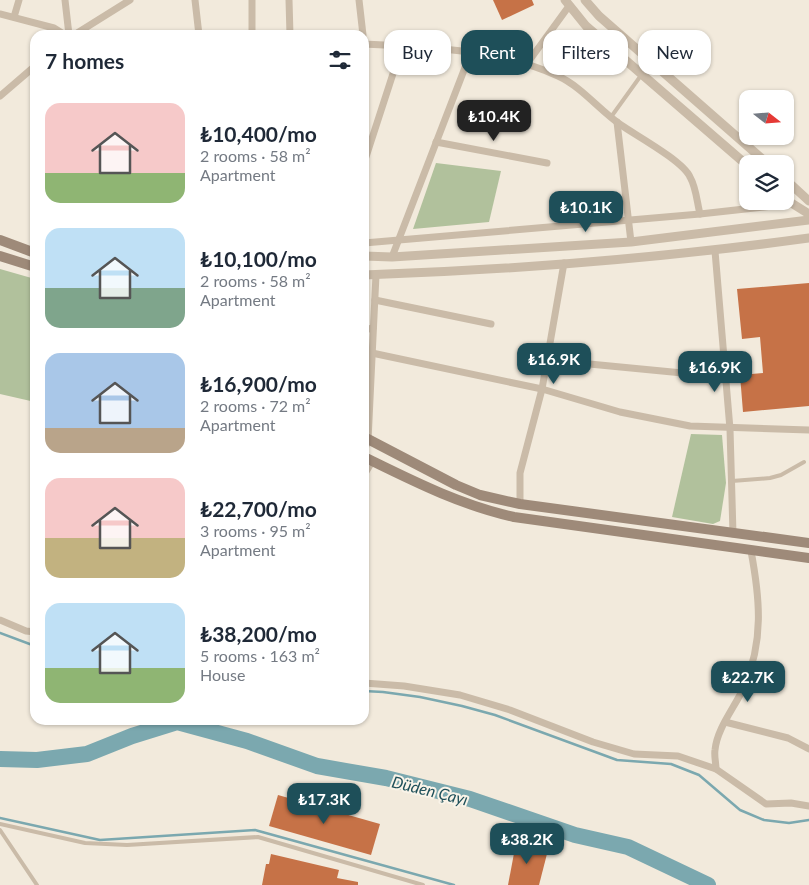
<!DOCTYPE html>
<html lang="en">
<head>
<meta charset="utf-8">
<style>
	:root { --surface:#fff; --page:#f2f2f3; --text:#1f2937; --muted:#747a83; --accent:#1e4f59 }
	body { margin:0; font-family:Lato,sans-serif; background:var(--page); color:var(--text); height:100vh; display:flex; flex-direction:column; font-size:19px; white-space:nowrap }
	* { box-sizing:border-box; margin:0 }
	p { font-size:16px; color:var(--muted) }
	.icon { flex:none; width:28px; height:28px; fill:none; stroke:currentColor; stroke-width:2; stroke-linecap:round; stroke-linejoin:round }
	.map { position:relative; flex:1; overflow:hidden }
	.drawer { position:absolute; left:30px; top:30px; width:339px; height:695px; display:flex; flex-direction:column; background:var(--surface); border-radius:15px; box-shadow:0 1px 4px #0004 }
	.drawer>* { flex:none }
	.guide { position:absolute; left:384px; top:30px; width:350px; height:45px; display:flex; gap:10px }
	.needle { width:32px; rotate:107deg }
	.tools { position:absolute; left:739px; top:90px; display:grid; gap:10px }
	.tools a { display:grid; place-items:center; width:55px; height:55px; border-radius:10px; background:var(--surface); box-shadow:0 1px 4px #0004; font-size:25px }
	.price { position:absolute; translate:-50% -42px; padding:0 11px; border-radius:10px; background:var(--accent); color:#fff; font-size:16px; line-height:32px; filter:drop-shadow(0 1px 2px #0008) }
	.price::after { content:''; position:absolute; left:50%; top:30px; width:15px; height:11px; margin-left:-8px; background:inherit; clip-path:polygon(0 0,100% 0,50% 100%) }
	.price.active { background:#222; color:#fff }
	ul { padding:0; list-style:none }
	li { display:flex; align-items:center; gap:15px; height:125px; padding:0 15px }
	li span { display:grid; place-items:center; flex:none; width:140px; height:100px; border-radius:15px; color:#555 }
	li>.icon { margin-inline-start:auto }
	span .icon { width:60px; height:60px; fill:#fffc; stroke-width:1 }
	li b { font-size:21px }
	h2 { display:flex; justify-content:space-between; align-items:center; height:60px; padding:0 15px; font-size:21px }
	.pill { padding:0 18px; border-radius:15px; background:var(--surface); box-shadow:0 1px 4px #0004; font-size:18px; line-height:45px }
	.pill.active { background:var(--accent); color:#fff }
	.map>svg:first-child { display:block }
</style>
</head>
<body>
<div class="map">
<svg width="809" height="885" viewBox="0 0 809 885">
	<rect width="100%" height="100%" fill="#f2eadc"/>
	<g fill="#b1c19c">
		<path d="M 436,163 L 501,171 L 489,222 L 413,229 Z"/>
		<path d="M 0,269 L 35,279 L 35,402 L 0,394 Z"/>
		<path d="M 691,434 L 722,435 L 726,483 L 720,521 L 713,524 L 672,517 Z"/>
	</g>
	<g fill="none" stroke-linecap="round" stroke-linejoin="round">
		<g stroke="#7ba8af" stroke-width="2.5">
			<path d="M 0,633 L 35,646"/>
			<path d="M 364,691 L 383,692 L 420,697 L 462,706 L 495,715 L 617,760 L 671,764 L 699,775 L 740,810 L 764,820 L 789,823 L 809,820"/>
			<path d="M 0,818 L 100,840 L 255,830 L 454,885"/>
		</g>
		<path stroke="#7ba8af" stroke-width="16" d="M 0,759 L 37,760 L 87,754 L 132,736 L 177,722 L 247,741 L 317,766 L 386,778 L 470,799 L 575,835 L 628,847 L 708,885"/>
	</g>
	<g fill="#c67247">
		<path d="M 493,0 L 532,0 L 534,5 L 502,20 Z"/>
		<path d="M 809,283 L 809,406 L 743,412 L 740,375 L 763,373 L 760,337 L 742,339 L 737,289 Z"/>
		<path d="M 278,795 L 380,824 L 371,855 L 269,826 Z"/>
		<path d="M 516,843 L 548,850 L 539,885 L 508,885 Z"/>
		<path d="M 271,854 L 339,870 L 337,878 L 358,882 L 358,885 L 262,885 L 266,864 L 269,864 Z"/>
	</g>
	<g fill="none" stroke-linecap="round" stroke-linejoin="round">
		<g stroke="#cabba8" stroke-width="4">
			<path d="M 611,117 L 642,74"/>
			<path d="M 364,478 L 373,463"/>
			<path d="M 732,481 L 770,478 L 781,475 L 804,462"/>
			<path d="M 0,824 L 85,843 L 127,845 L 258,837 L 423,885"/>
			<path d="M 0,830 L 37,885"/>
		</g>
		<g stroke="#cabba8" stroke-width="7">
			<path d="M 65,0 L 69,35"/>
			<path d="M 195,0 L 199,35"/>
			<path d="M 252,0 L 252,35"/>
			<path d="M 289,0 L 290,35"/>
			<path d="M 359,0 L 363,35"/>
			<path d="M 0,14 L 54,28 L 65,35"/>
			<path d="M 14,17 L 19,0"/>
			<path d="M 74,35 L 130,0"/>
			<path d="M 364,44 C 427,47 499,49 558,76 C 582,87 599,110 621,125 C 637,136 683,161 690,177 C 696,187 697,202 700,214"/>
			<path d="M 526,65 L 569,6"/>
			<path d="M 0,96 L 35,66"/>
			<path d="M 617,122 L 631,242"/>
			<path d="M 436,142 L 547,163"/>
			<path d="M 364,163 L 402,46"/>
			<path d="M 364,243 L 700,214 L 790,204"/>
			<path d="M 715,251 L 730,429 L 733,534"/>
			<path d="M 392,257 L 471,52"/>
			<path d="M 375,300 L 491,324"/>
			<path d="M 364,330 L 373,328"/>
			<path d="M 372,353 L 542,389 L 620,412 L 690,426 L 809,430"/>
			<path d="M 548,360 L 724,377"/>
			<path d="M 364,452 L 368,440 L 376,275"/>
			<path d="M 520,504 L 520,473 L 542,389 L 564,263"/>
			<path d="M 751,551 C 760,599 764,641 744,687 C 735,707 717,728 715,750 C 714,756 716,763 716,769 L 766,804 L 791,803 L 809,806"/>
			<path d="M 0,620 L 26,631 L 35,632"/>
			<path d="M 364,683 L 404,686 L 460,695 L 510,710 L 593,742 L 634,754 L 678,756 L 716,769"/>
			<path d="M 725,722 L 788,738 L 809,749"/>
		</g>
		<g stroke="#cabba8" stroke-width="9">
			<path d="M 565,0 L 586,26 L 748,166"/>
			<path d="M 585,0 L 599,16 L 768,164"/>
			<path d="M 785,179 L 809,201"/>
			<path d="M 785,199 L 809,214"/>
			<path d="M 364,256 L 392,257 L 631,242 L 809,220"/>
			<path d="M 364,275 C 512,270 662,258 809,238"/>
		</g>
		<g stroke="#9e8a79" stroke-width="10">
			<path d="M 0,240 L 35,253"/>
			<path d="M 0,256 L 35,267"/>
			<path d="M 364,437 L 456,485 L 480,495 L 520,504 L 809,543"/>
			<path d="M 364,457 C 413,481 460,505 514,517 L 809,558"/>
		</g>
	</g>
	<g text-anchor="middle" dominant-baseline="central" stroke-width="4" stroke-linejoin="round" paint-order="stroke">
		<g font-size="16" font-style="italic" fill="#1e4f59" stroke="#faf4e9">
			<text transform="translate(430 790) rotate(14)">Düden Çayı</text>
		</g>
	</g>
</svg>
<div class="tools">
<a><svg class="needle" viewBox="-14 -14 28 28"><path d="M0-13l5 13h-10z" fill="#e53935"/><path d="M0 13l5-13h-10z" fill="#747a83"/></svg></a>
<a><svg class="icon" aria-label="layers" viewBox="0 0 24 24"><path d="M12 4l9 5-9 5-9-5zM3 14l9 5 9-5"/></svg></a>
</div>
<b class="price active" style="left:494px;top:142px">₺10.4K</b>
<b class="price" style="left:586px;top:233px">₺10.1K</b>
<b class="price" style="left:554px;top:385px">₺16.9K</b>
<b class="price" style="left:715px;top:393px">₺16.9K</b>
<b class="price" style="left:748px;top:703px">₺22.7K</b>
<b class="price" style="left:324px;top:825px">₺17.3K</b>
<b class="price" style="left:527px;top:865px">₺38.2K</b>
<div class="guide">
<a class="pill">Buy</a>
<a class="pill active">Rent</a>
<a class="pill">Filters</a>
<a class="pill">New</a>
</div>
<section class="drawer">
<h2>7 homes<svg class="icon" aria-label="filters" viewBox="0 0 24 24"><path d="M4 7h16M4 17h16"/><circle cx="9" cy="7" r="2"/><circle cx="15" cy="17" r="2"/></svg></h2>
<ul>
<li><span style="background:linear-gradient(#f6c9c9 70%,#8fb573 0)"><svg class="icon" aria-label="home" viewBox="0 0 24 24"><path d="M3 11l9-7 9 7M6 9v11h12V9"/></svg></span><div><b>₺10,400/mo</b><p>2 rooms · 58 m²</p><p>Apartment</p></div></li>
<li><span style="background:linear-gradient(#bfe0f5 60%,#7fa58c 0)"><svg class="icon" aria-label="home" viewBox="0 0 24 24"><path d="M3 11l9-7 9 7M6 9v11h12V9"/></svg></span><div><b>₺10,100/mo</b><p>2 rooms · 58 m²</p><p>Apartment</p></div></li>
<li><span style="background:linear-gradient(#a9c7e8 75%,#b9a48a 0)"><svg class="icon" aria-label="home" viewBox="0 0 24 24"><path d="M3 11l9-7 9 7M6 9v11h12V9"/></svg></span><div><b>₺16,900/mo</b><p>2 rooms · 72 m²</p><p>Apartment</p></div></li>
<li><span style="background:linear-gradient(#f6c9c9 60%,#c2b280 0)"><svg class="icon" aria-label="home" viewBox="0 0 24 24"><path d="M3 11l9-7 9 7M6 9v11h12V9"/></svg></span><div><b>₺22,700/mo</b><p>3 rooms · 95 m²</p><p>Apartment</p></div></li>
<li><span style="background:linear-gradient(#bfe0f5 65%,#8fb573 0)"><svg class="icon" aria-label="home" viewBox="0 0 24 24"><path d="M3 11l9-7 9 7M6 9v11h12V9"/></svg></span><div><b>₺38,200/mo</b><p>5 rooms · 163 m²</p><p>House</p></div></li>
</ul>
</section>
</div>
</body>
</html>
